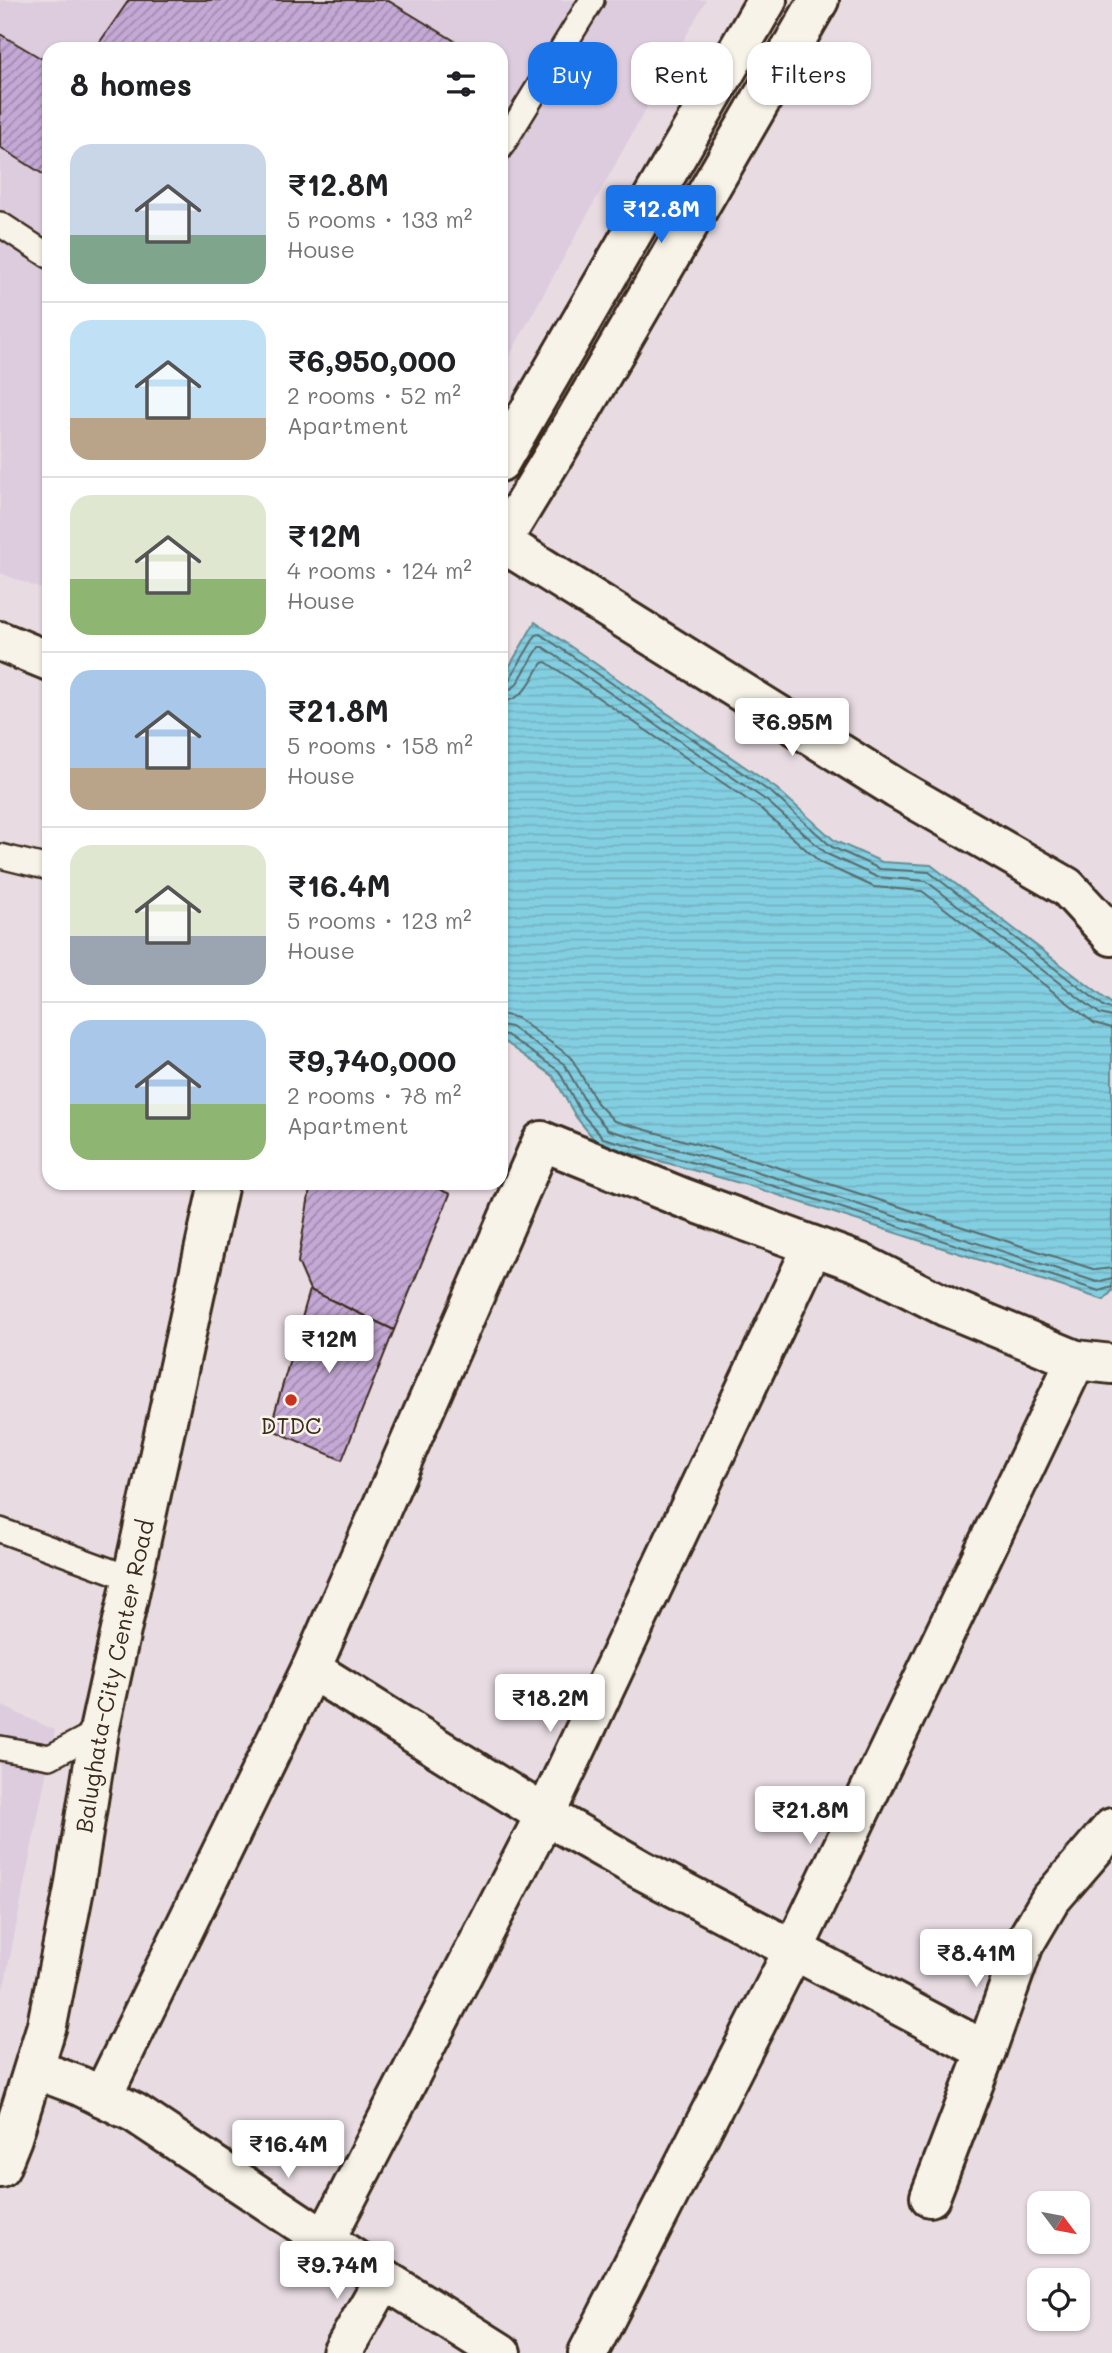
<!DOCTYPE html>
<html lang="en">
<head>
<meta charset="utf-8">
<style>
	:root { --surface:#fff; --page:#f6f6f6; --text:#202124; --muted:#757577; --line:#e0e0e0; --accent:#1a73e8 }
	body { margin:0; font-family:Mali,sans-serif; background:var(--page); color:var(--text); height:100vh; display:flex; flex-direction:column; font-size:26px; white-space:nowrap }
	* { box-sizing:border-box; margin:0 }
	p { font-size:23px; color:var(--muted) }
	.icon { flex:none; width:38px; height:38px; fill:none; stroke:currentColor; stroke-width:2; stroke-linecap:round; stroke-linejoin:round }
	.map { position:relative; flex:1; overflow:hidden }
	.sheet { position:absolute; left:42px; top:42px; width:466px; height:1148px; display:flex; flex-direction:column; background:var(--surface); border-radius:21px; box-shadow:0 2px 5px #0004 }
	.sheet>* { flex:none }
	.hud { position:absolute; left:528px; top:42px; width:478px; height:63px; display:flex; gap:14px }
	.needle { width:46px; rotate:122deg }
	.tools { position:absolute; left:1027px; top:2191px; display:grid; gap:14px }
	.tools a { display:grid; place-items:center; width:63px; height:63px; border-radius:14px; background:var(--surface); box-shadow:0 2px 5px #0004; font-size:35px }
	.price { position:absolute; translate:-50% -60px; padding:0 16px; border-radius:7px; background:#fff; color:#222; font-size:23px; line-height:46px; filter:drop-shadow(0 2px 4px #0008) }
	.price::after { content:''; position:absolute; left:50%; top:42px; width:21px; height:16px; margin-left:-10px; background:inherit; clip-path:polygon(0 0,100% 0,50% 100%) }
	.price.current { background:var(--accent); color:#fff }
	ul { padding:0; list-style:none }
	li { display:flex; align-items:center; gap:21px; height:175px; padding:0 28px }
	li+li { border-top:2px solid var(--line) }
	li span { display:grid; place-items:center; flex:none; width:196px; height:140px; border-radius:21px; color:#555 }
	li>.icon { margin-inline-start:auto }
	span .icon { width:84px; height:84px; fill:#fffc; stroke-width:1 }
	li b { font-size:30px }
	h2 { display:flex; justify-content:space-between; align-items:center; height:84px; padding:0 28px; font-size:30px }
	.chip { padding:0 24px; border-radius:21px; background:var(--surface); box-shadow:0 2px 5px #0004; font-size:24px; line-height:63px }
	.chip.current { background:var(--accent); color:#fff }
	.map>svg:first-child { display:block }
</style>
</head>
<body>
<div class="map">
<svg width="1112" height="2353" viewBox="0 0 1112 2353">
	<defs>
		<pattern id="water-rules" width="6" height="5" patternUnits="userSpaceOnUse" patternTransform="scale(1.75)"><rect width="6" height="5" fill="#83cfe2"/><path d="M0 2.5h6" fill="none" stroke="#72b2c1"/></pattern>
		<pattern id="building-hatch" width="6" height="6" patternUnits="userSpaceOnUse" patternTransform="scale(1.75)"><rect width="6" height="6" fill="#c4a8d5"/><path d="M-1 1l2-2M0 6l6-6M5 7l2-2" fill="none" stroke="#a089ac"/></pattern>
	</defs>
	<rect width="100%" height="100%" fill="#e8dce2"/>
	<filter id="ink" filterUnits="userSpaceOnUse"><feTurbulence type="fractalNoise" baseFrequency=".0143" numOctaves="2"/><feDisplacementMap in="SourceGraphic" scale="14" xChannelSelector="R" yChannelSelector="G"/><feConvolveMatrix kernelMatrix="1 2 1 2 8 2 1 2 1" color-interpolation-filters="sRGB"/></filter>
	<g filter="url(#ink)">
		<g fill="#ddccde">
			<path d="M 0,0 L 706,0 L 501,371 L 500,49 L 49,49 L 49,592 L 0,573 Z"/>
			<path d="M 0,1705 L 55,1730 L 5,1982 L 0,1997 Z"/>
		</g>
		<path fill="url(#water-rules)" stroke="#668d94" stroke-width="2" d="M 535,622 L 777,789 L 835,841 L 882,862 L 931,865 L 1112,1004 L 1112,1291 L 1104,1300 L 747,1185 L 598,1144 L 576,1117 L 553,1076 L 501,1039 L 501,681 Z"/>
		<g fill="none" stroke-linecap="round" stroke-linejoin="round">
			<g stroke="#586c6c" stroke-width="2">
				<path d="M 500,683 L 509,680 L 536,635 L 540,634 L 773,794 L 832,847 L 880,869 L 929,872 L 1105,1007 L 1112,1009"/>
				<path d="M 500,692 L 509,690 L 516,685 L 539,647 L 543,647 L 767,801 L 827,854 L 877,877 L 926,881 L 1100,1014 L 1112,1017"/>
				<path d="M 500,702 C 524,701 531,680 542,663 L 546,662 L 761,809 L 821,863 L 874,887 L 922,891 L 1094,1023 L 1112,1028"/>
				<path d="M 500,1014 L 517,1018 L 571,1057 L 597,1103 L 614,1121 L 755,1160 L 1096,1270 L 1112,1268"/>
				<path d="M 500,1025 L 511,1027 L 564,1064 L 589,1108 L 608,1130 L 752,1170 L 1097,1282 L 1112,1278"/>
				<path d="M 500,1034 L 507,1035 L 559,1071 L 581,1113 L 603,1138 L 749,1178 L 1099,1291 L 1112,1287"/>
			</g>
		</g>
		<g fill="url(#building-hatch)" stroke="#3b2a1e" stroke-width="2">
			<path d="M 129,0 L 387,0 L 468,49 L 95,49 Z"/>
			<path d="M 0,34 L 49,63 L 49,178 L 0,147 Z"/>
			<path d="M 311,1183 L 426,1183 L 450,1194 L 394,1330 L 310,1290 L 298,1262 Z"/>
			<path d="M 310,1290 L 394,1330 L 342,1460 L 270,1429 Z"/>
		</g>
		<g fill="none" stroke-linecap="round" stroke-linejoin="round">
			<g stroke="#3b2a1e" stroke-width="28">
				<g id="lane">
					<path d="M 500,149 L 592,0"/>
					<path d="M 0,224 L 49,256"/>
					<path d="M 0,856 L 49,868"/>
					<path d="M 0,1530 L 133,1579"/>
					<path d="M 0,1748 L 50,1757 L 99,1731"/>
				</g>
			</g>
			<g stroke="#3b2a1e" stroke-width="44">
				<g id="street">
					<path d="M 500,541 L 897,789 L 1067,887 L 1112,936"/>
					<path d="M 311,1669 L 545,1815 L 640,1869 L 986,2051"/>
					<path d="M 43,2072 L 80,2086 L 135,2113 L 384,2279 L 501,2353"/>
					<path d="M 102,2097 L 311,1669 L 542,1141 L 683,1198 L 860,1263 L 947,1307 L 1076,1360 L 1112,1364"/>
					<path d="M 930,2197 L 986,2051 L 1024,1944 L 1050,1900 L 1112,1828"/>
					<path d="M 325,2240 L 545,1815 L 813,1246"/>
					<path d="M 342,2353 L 384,2279"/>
					<path d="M 588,2353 L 793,1951 L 1076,1360"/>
				</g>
			</g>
			<g stroke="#3b2a1e" stroke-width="44">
				<g id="secondary">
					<path d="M 500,462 L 767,0"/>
					<path d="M 500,544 L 576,419 L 819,0"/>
					<path d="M 0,641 L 49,661"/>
					<path id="s1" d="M 0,2168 L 12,2138 L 47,2025 L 74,1889 L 99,1731 L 219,1183"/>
				</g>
			</g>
			<use href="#lane" stroke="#f7f3e8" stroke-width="23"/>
			<use href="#street" stroke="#f7f3e8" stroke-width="38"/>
			<use href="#secondary" stroke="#f7f3e8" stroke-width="38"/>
		</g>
	</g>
	<circle fill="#c8321e" stroke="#f7f3e8" stroke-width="2.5" cx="291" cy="1400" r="7"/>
	<g text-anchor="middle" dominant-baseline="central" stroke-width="5" stroke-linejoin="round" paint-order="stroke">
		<g font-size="23" fill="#3b2a1e" stroke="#f7f3e8">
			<text x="291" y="1425">DTDC</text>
		</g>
		<g font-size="23" fill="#3b2a1e" stroke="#f7f3e8">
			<text stroke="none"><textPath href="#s1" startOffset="506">Balughata-City Center Road</textPath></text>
		</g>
	</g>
</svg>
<div class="tools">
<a><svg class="needle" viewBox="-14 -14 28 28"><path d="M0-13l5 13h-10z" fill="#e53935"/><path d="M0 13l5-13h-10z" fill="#757577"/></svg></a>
<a><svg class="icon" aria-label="locate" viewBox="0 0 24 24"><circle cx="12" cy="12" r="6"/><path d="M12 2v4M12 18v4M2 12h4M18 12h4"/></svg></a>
</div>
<b class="price current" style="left:661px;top:245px">₹12.8M</b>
<b class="price" style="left:792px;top:758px">₹6.95M</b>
<b class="price" style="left:329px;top:1375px">₹12M</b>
<b class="price" style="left:550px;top:1734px">₹18.2M</b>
<b class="price" style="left:810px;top:1846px">₹21.8M</b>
<b class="price" style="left:976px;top:1989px">₹8.41M</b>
<b class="price" style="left:288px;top:2180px">₹16.4M</b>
<b class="price" style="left:337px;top:2301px">₹9.74M</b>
<div class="hud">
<a class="chip current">Buy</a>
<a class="chip">Rent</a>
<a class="chip">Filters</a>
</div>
<section class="sheet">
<h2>8 homes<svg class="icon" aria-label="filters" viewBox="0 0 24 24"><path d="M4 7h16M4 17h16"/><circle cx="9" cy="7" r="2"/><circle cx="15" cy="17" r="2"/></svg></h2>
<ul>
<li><span style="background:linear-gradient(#c9d6e8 65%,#7fa58c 0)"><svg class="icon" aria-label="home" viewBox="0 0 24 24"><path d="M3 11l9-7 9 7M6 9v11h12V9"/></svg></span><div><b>₹12.8M</b><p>5 rooms · 133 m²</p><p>House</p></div></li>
<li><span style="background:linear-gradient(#bfe0f5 70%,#b9a48a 0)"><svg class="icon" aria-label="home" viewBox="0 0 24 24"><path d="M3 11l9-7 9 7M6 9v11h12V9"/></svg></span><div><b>₹6,950,000</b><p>2 rooms · 52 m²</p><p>Apartment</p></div></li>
<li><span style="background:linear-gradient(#dfe7d0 60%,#8fb573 0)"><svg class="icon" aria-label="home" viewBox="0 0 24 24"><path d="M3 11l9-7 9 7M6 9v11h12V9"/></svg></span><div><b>₹12M</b><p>4 rooms · 124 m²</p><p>House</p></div></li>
<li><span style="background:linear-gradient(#a9c7e8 70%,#b9a48a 0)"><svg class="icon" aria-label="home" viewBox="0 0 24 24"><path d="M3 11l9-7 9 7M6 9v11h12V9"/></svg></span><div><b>₹21.8M</b><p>5 rooms · 158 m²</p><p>House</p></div></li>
<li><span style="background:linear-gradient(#dfe7d0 65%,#9aa5b1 0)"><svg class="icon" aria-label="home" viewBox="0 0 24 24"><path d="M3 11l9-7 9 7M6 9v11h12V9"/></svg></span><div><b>₹16.4M</b><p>5 rooms · 123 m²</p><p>House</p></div></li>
<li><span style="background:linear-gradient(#a9c7e8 60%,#8fb573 0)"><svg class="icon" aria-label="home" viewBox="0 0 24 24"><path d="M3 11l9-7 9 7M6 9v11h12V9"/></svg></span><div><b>₹9,740,000</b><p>2 rooms · 78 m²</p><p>Apartment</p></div></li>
</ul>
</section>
</div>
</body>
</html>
